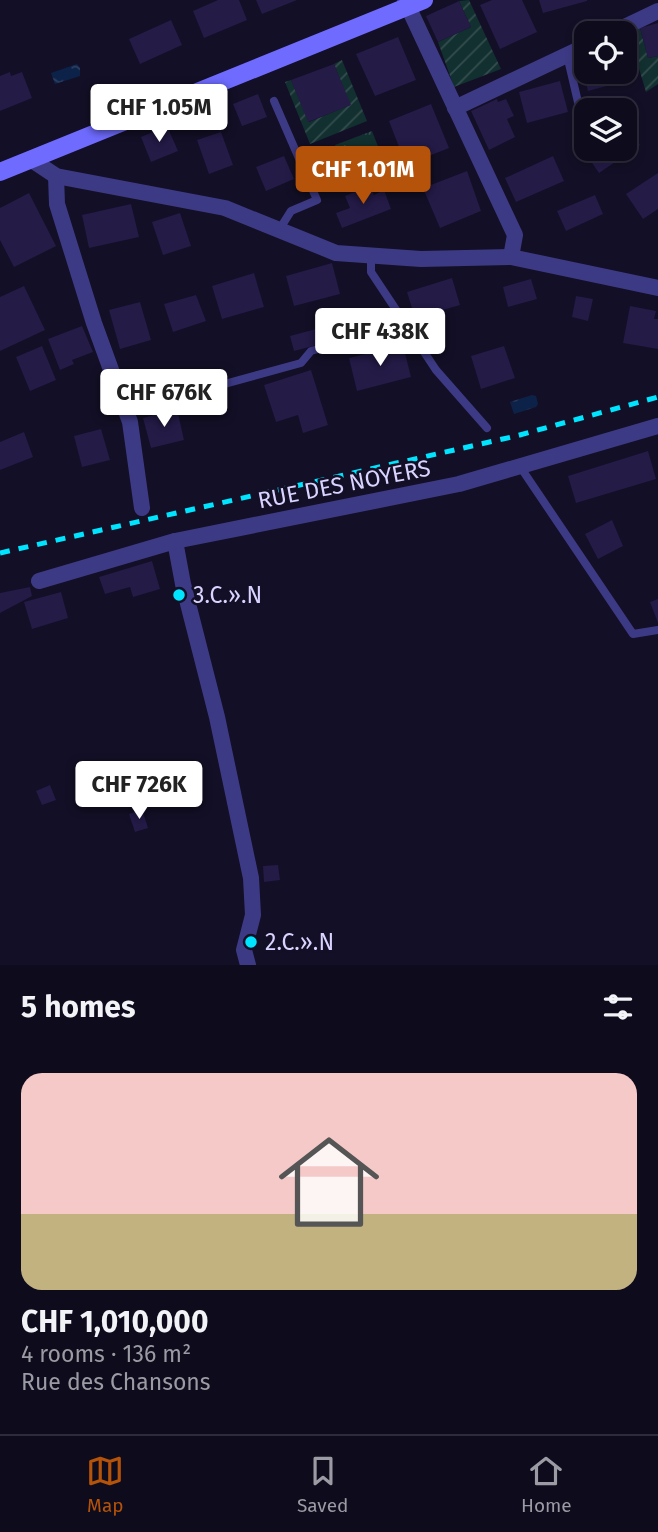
<!DOCTYPE html>
<html lang="en">
<head>
<meta charset="utf-8">
<style>
	:root { --surface:#0e0b1c; --page:#1c1929; --text:#f1f3f6; --muted:#9b9ba3; --line:#2e2b3b; --accent:#b45309 }
	body { margin:0; font-family:"Fira Sans",sans-serif; background:var(--page); color:var(--text); height:100vh; display:flex; flex-direction:column; font-size:26px; white-space:nowrap }
	* { box-sizing:border-box; margin:0 }
	p { font-size:23px; color:var(--muted) }
	.icon { flex:none; width:38px; height:38px; fill:none; stroke:currentColor; stroke-width:2; stroke-linecap:round; stroke-linejoin:round }
	.map { position:relative; height:965px; overflow:hidden }
	.side { display:flex; flex-direction:column; background:var(--surface); flex:1 }
	.side>* { flex:none }
	.tools { position:absolute; left:574px; top:21px; display:grid; gap:14px }
	.tools a { display:grid; place-items:center; width:63px; height:63px; border-radius:14px; background:var(--surface); box-shadow:0 4px 10px #0003,0 0 0 2px var(--line); font-size:35px }
	.price { position:absolute; translate:-50% -60px; padding:0 16px; border-radius:7px; background:#fff; color:#222; font-size:23px; line-height:46px; filter:drop-shadow(0 2px 4px #0008) }
	.price::after { content:''; position:absolute; left:50%; top:42px; width:21px; height:16px; margin-left:-10px; background:inherit; clip-path:polygon(0 0,100% 0,50% 100%) }
	.price.current { background:var(--accent); color:#fff }
	ul { padding:0; list-style:none }
	li { display:grid; align-content:center; gap:14px; height:371px; padding:0 21px }
	li span { display:grid; place-items:center; height:217px; border-radius:21px; color:#555 }
	li>.icon { margin-inline-start:auto }
	span .icon { width:126px; height:126px; fill:#fffc; stroke-width:1 }
	li b { font-size:30px }
	h2 { display:flex; justify-content:space-between; align-items:center; height:84px; padding:0 21px; font-size:30px }
	.dock { display:flex; justify-content:space-around; align-items:center; height:98px; border-top:2px solid var(--line); background:var(--surface); font-size:19px; color:var(--muted) }
	.dock a { display:grid; justify-items:center; gap:4px }
	.dock .current { color:var(--accent) }
	.map>svg:first-child { display:block }
</style>
</head>
<body>
<div class="map">
<svg width="658" height="965" viewBox="0 0 658 965">
	<defs>
		<pattern id="park-tufts" width="24" height="20" patternUnits="userSpaceOnUse" patternTransform="scale(1.75)"><rect width="24" height="20" fill="#12302f"/><path d="M3 7l-1-3M5 7V3M7 7l1-3M15 17l-1-3M17 17v-4M19 17l1-3" fill="none" stroke="#344d4e"/></pattern>
		<pattern id="garden-furrows" width="10" height="10" patternUnits="userSpaceOnUse" patternTransform="scale(1.75)"><rect width="10" height="10" fill="#12302f"/><path d="M-1 1l2-2M0 10L10 0M9 11l2-2" fill="none" stroke="#344d4e"/></pattern>
		<pattern id="water-ripples" width="26" height="14" patternUnits="userSpaceOnUse" patternTransform="scale(1.75)"><rect width="26" height="14" fill="#0c2248"/><path d="M2 4q2-2 4 0t4 0M15 11q2-2 4 0t4 0" fill="none" stroke="#2f4163"/></pattern>
	</defs>
	<rect width="100%" height="100%" fill="#130f26"/>
	<path fill="url(#park-tufts)" d="M 372,131 L 381,154 L 344,169 L 335,145 Z"/>
	<g fill="url(#garden-furrows)">
		<path d="M 469,0 L 501,69 L 454,87 L 438,42 L 471,27 L 459,1 Z"/>
		<path d="M 640,28 L 648,58 L 658,56 L 658,84 L 646,92 L 629,35 Z"/>
		<path d="M 342,60 L 367,121 L 310,144 L 285,82 L 291,80 L 309,122 L 350,105 L 334,64 Z"/>
	</g>
	<g fill="url(#water-ripples)">
		<path d="M 77,64 L 80,68 L 80,76 L 55,84 L 51,73 Z"/>
		<path d="M 532,395 L 536,396 L 538,404 L 536,407 L 514,414 L 510,402 Z"/>
	</g>
	<g fill="#241b47">
		<path d="M 218,0 L 239,0 L 247,20 L 204,38 L 193,11 Z"/>
		<path d="M 256,0 L 297,0 L 262,14 Z"/>
		<path d="M 492,0 L 522,0 L 537,32 L 500,49 L 480,5 Z"/>
		<path d="M 539,0 L 587,0 L 587,1 L 543,13 Z"/>
		<path d="M 459,1 L 471,27 L 438,42 L 426,16 Z"/>
		<path d="M 171,20 L 182,45 L 140,64 L 129,39 Z"/>
		<path d="M 658,23 L 658,56 L 648,58 L 640,28 Z"/>
		<path d="M 398,37 L 416,80 L 375,96 L 356,54 Z"/>
		<path d="M 586,57 L 586,72 L 625,72 L 626,67 L 629,80 L 588,91 L 580,59 Z"/>
		<path d="M 334,64 L 351,105 L 308,122 L 291,80 Z"/>
		<path d="M 10,72 L 11,76 L 22,72 L 32,98 L 0,111 L 0,76 Z"/>
		<path d="M 560,81 L 568,112 L 527,123 L 519,92 Z"/>
		<path d="M 258,94 L 267,117 L 242,126 L 233,104 Z"/>
		<path d="M 497,99 L 498,102 L 506,99 L 514,116 L 507,119 L 515,137 L 489,150 L 471,111 Z"/>
		<path d="M 431,104 L 449,148 L 406,165 L 389,121 Z"/>
		<path d="M 625,123 L 640,145 L 599,173 L 584,151 L 588,149 L 625,149 Z"/>
		<path d="M 167,126 L 178,151 L 151,162 L 141,137 Z"/>
		<path d="M 221,132 L 233,165 L 209,174 L 197,140 Z"/>
		<path d="M 284,156 L 294,179 L 266,191 L 256,167 Z"/>
		<path d="M 553,156 L 564,181 L 516,202 L 505,178 Z"/>
		<path d="M 467,171 L 481,211 L 440,228 L 423,188 Z"/>
		<path d="M 658,173 L 658,209 L 643,219 L 626,194 Z"/>
		<path d="M 370,186 L 374,195 L 384,190 L 391,209 L 342,228 L 336,213 L 350,208 L 345,196 Z"/>
		<path d="M 29,193 L 56,246 L 14,267 L 0,240 L 0,208 Z"/>
		<path d="M 595,195 L 603,214 L 566,231 L 557,211 Z"/>
		<path d="M 131,204 L 139,237 L 89,248 L 82,215 Z"/>
		<path d="M 180,213 L 191,246 L 163,255 L 152,222 Z"/>
		<path d="M 332,263 L 340,294 L 294,306 L 286,276 Z"/>
		<path d="M 254,273 L 264,307 L 222,319 L 212,286 Z"/>
		<path d="M 452,278 L 460,305 L 415,318 L 407,292 Z"/>
		<path d="M 531,279 L 537,299 L 508,307 L 503,287 Z"/>
		<path d="M 24,286 L 45,330 L 0,351 L 0,297 Z"/>
		<path d="M 196,295 L 206,321 L 173,332 L 164,304 Z"/>
		<path d="M 576,296 L 593,299 L 588,321 L 572,317 Z"/>
		<path d="M 140,302 L 151,340 L 120,349 L 109,310 Z"/>
		<path d="M 630,306 L 656,311 L 654,319 L 658,319 L 658,349 L 623,343 Z"/>
		<path d="M 375,313 L 379,329 L 294,351 L 290,336 Z"/>
		<path d="M 82,326 L 93,352 L 72,360 L 74,364 L 60,370 L 48,339 Z"/>
		<path d="M 403,345 L 411,377 L 357,391 L 349,358 Z"/>
		<path d="M 42,346 L 56,380 L 30,391 L 16,357 Z"/>
		<path d="M 504,346 L 515,378 L 481,389 L 471,356 Z"/>
		<path d="M 311,370 L 328,425 L 303,433 L 298,415 L 276,422 L 264,385 Z"/>
		<path d="M 177,409 L 184,440 L 151,448 L 143,418 Z"/>
		<path d="M 101,429 L 110,460 L 82,467 L 74,436 Z"/>
		<path d="M 24,432 L 33,457 L 0,470 L 0,442 Z"/>
		<path d="M 648,451 L 656,479 L 576,503 L 568,476 Z"/>
		<path d="M 612,520 L 623,546 L 598,559 L 585,534 Z"/>
		<path d="M 152,561 L 160,589 L 133,597 L 130,587 L 105,594 L 99,577 Z"/>
		<path d="M 30,587 L 32,596 L 0,613 L 0,593 Z"/>
		<path d="M 61,592 L 68,618 L 32,629 L 24,602 Z"/>
		<path d="M 658,599 L 658,623 L 650,602 Z"/>
		<path d="M 50,785 L 56,800 L 42,805 L 36,791 Z"/>
		<path d="M 142,809 L 148,828 L 135,832 L 129,814 Z"/>
		<path d="M 278,865 L 280,880 L 264,882 L 263,866 Z"/>
	</g>
	<g fill="none" stroke-linecap="round" stroke-linejoin="round">
		<g stroke="#3d3a85" stroke-width="8">
			<path d="M 567,55 L 581,115"/>
			<path d="M 274,101 L 317,200 L 291,211 L 279,230"/>
			<path d="M 371,256 L 371,272 L 436,370 L 487,428"/>
			<path d="M 126,411 L 301,363 L 311,351 L 406,325"/>
			<path d="M 521,468 L 633,634 L 658,630"/>
		</g>
		<g stroke="#3d3a85" stroke-width="16">
			<path d="M 405,0 L 515,235 L 511,257"/>
			<path d="M 612,33 L 658,11"/>
			<path d="M 455,108 L 586,46"/>
			<path d="M 32,160 L 56,176 L 225,208 L 336,253 L 421,259 L 511,257 L 658,288"/>
			<path d="M 56,176 L 57,204 L 94,323 L 130,422 L 142,508"/>
			<path d="M 175,541 L 183,584 L 217,717 L 251,878 L 253,915 L 244,950 L 248,965"/>
			<path d="M 39,581 L 175,541 L 459,484 L 658,426"/>
		</g>
		<path stroke="#6f6bff" stroke-width="18" d="M 0,172 L 424,0"/>
		<path stroke="#00e5ff" stroke-width="5" stroke-dasharray="10 9" stroke-linecap="butt" d="M 0,553 L 516,436 L 658,397"/>
	</g>
	<g fill="#00e5ff" stroke="#130f26" stroke-width="2.5">
		<circle cx="179" cy="595" r="7"/>
		<circle cx="251" cy="942" r="7"/>
	</g>
	<g text-anchor="middle" dominant-baseline="central" stroke-width="5" stroke-linejoin="round" paint-order="stroke">
		<g font-size="23" fill="#d9d4ff" stroke="#130f26">
			<text transform="translate(344 484) rotate(-11)">RUE DES NOYERS</text>
		</g>
		<g font-size="23" fill="#d9d4ff" stroke="#130f26" text-anchor="start">
			<text x="193" y="595">3.C.».N</text>
			<text x="265" y="942">2.C.».N</text>
		</g>
	</g>
</svg>
<div class="tools">
<a><svg class="icon" aria-label="locate" viewBox="0 0 24 24"><circle cx="12" cy="12" r="6"/><path d="M12 2v4M12 18v4M2 12h4M18 12h4"/></svg></a>
<a><svg class="icon" aria-label="layers" viewBox="0 0 24 24"><path d="M12 4l9 5-9 5-9-5zM3 14l9 5 9-5"/></svg></a>
</div>
<b class="price" style="left:159px;top:144px">CHF 1.05M</b>
<b class="price current" style="left:363px;top:206px">CHF 1.01M</b>
<b class="price" style="left:380px;top:368px">CHF 438K</b>
<b class="price" style="left:164px;top:429px">CHF 676K</b>
<b class="price" style="left:139px;top:821px">CHF 726K</b>
</div>
<section class="side">
<h2>5 homes<svg class="icon" aria-label="filters" viewBox="0 0 24 24"><path d="M4 7h16M4 17h16"/><circle cx="9" cy="7" r="2"/><circle cx="15" cy="17" r="2"/></svg></h2>
<ul>
<li><span style="background:linear-gradient(#f6c9c9 65%,#c2b280 0)"><svg class="icon" aria-label="home" viewBox="0 0 24 24"><path d="M3 11l9-7 9 7M6 9v11h12V9"/></svg></span><div><b>CHF 1,010,000</b><p>4 rooms · 136 m²</p><p>Rue des Chansons</p></div></li>
</ul>
</section>
<nav class="dock">
<a class="current"><svg class="icon" aria-label="map" viewBox="0 0 24 24"><path d="M3 6l6-2 6 2 6-2v14l-6 2-6-2-6 2zM9 4v14M15 6v14"/></svg>Map</a>
<a><svg class="icon" aria-label="saved" viewBox="0 0 24 24"><path d="M7 4h10v16l-5-4-5 4z"/></svg>Saved</a>
<a><svg class="icon" aria-label="home" viewBox="0 0 24 24"><path d="M3 11l9-7 9 7M6 9v11h12V9"/></svg>Home</a>
</nav>
</body>
</html>
